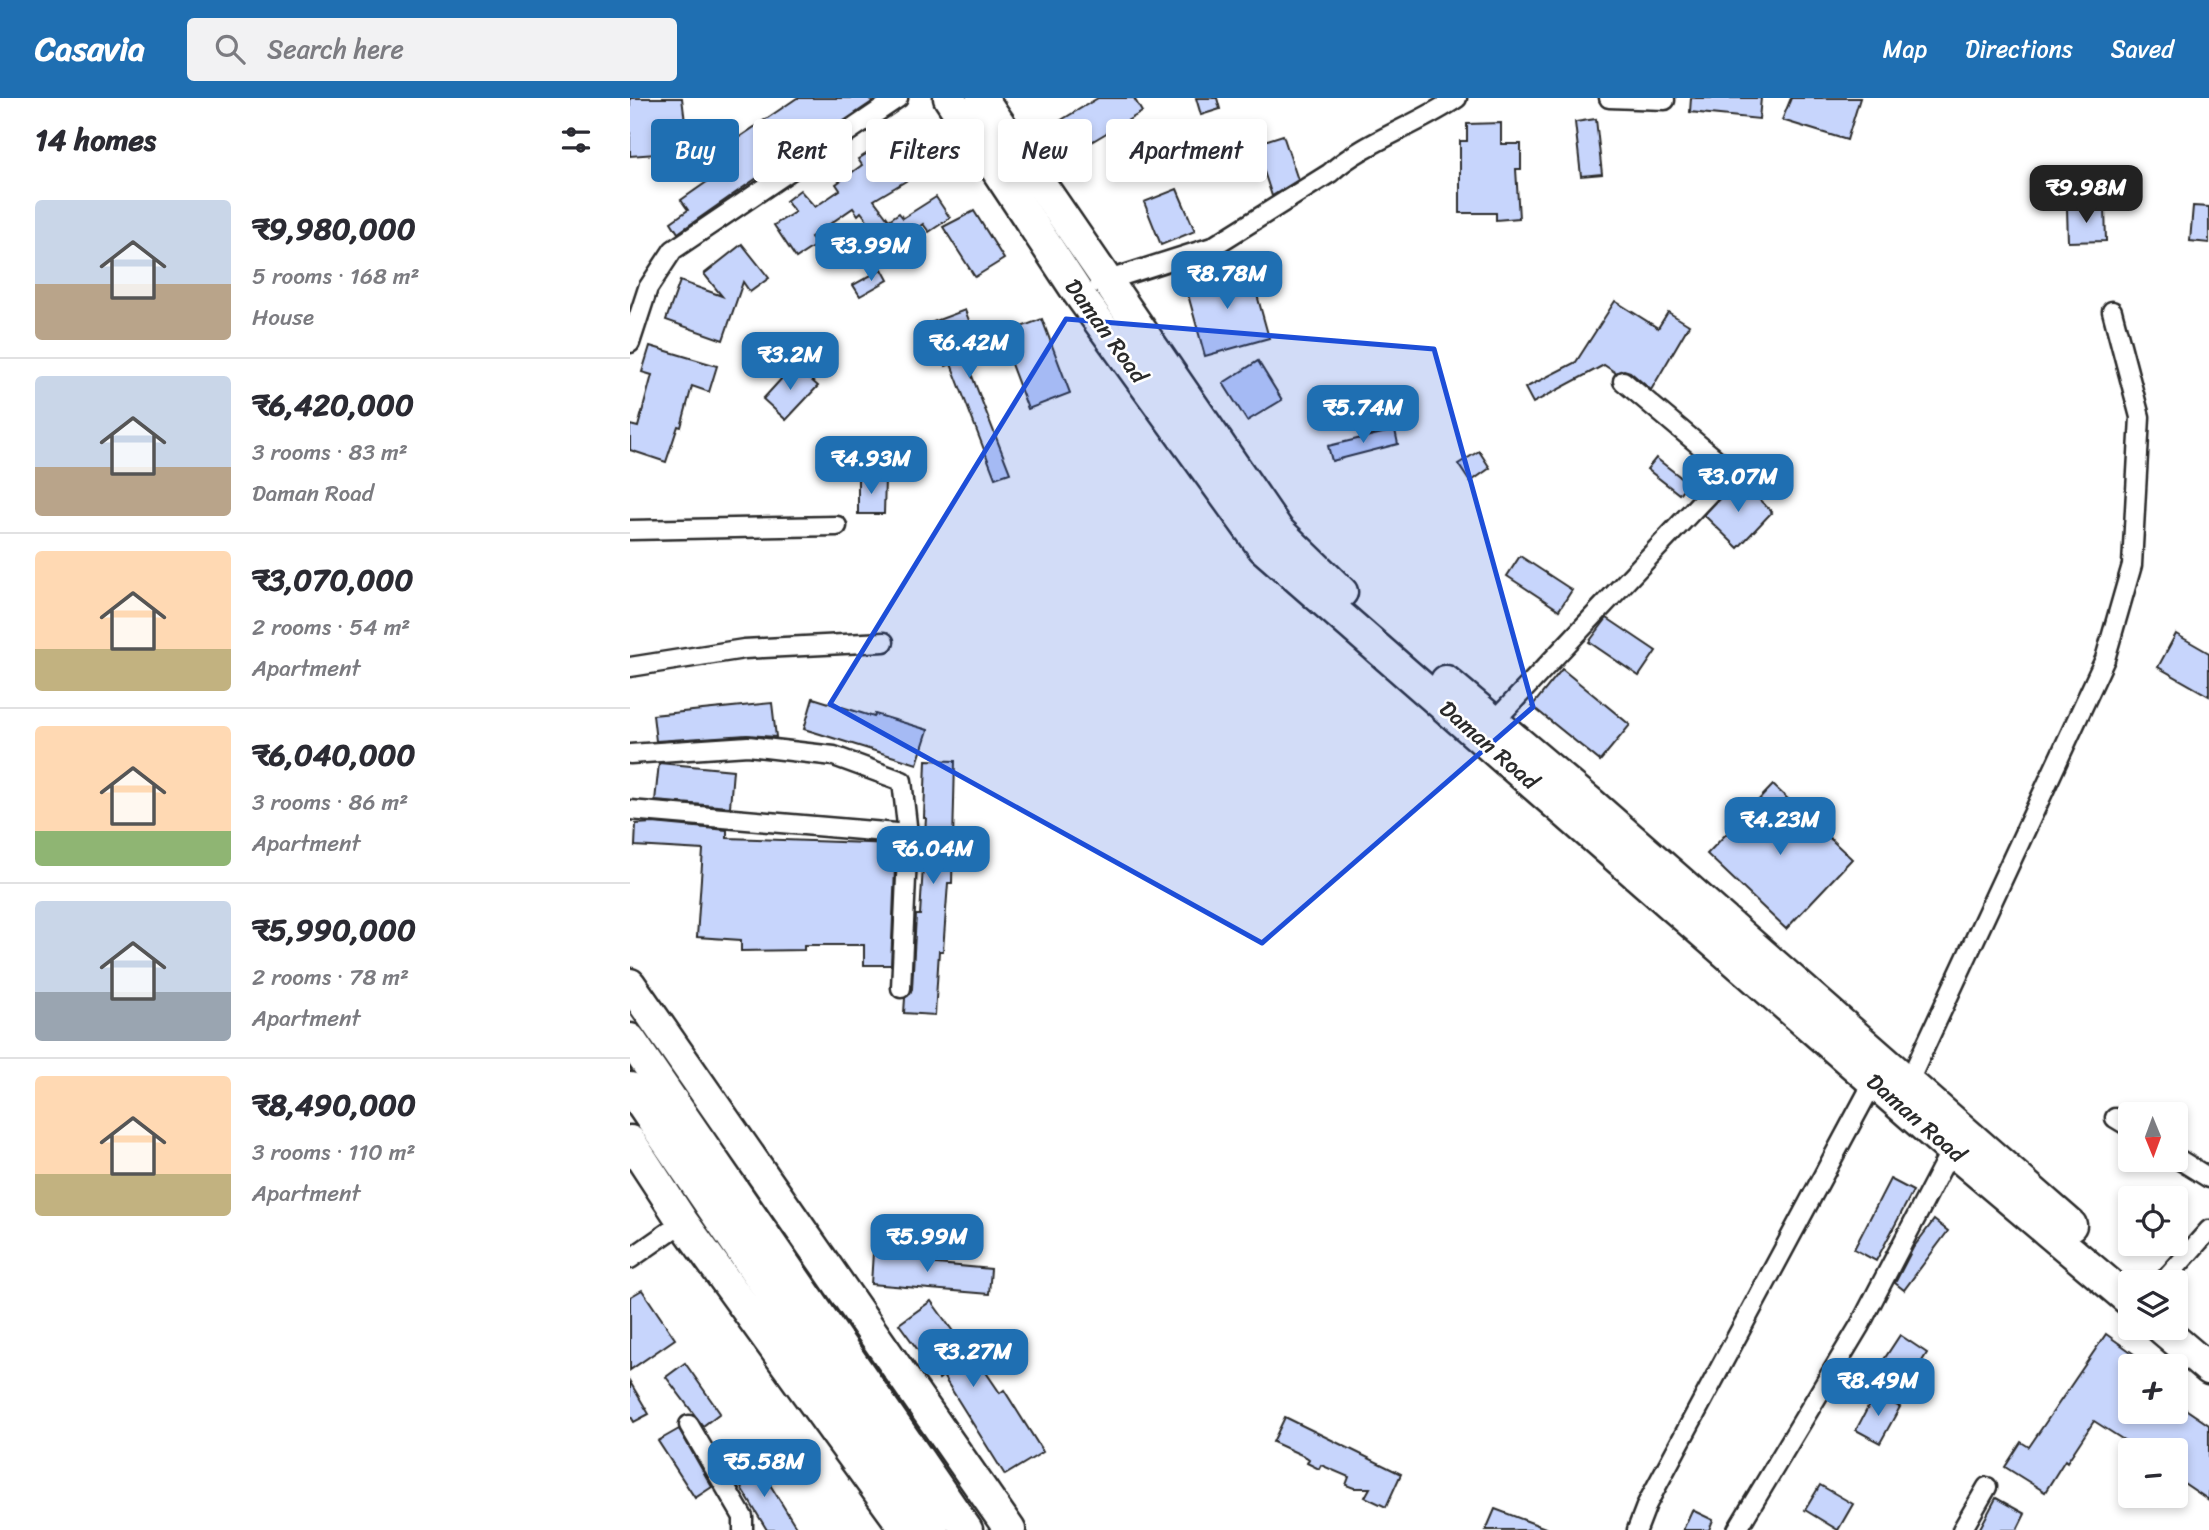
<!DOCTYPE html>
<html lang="en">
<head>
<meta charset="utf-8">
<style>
	:root { --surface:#fff; --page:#f2f2f3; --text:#2b2b33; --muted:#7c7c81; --line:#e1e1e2; --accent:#1f6fb2 }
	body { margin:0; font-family:Sriracha,sans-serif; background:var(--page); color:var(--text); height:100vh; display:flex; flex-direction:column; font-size:26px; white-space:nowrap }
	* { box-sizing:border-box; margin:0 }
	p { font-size:23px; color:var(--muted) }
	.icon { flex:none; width:38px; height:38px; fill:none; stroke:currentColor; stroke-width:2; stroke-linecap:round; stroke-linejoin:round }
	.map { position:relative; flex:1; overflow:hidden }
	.details { display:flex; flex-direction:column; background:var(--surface); width:630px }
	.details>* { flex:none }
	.hud { position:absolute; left:21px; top:21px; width:665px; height:63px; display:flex; gap:14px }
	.needle { width:46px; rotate:179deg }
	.fabs { position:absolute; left:1488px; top:1004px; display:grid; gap:14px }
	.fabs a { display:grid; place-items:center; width:70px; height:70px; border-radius:7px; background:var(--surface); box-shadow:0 4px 10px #0003; font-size:35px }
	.price { position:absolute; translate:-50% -60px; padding:0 16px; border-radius:14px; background:var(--accent); color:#fff; font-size:23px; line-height:46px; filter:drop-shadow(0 2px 4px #0008) }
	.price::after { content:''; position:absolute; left:50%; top:42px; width:21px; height:16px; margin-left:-10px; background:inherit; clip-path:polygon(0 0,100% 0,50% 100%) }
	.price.active { background:#222; color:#fff }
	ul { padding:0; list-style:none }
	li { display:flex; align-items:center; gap:21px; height:175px; padding:0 35px }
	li+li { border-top:2px solid var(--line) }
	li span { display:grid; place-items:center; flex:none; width:196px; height:140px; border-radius:7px; color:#555 }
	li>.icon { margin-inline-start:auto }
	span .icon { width:84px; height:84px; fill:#fffc; stroke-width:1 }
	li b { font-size:30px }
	h2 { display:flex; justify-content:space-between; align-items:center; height:84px; padding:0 35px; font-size:30px }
	.tag { padding:0 24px; border-radius:7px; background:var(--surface); box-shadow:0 4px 10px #0003; font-size:24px; line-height:63px }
	.tag.active { background:var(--accent); color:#fff }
	header { display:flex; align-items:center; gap:42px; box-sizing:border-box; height:98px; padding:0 35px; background:var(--accent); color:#fff }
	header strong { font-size:33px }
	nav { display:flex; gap:38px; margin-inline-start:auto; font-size:24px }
	.search { width:490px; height:63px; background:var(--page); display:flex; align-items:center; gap:18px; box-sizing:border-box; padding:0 24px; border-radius:7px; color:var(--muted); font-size:26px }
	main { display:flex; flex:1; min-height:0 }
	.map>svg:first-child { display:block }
</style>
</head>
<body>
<header>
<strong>Casavia</strong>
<div class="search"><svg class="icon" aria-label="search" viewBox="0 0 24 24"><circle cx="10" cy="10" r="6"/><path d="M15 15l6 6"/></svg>Search here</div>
<nav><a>Map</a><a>Directions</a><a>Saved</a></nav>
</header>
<main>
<section class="details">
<h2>14 homes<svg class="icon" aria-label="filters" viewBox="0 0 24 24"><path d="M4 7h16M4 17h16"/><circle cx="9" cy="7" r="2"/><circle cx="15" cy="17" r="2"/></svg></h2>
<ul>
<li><span style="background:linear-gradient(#c9d6e8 60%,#b9a48a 0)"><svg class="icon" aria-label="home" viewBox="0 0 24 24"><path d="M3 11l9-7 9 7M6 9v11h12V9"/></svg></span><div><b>₹9,980,000</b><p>5 rooms · 168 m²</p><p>House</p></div></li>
<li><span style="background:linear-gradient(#c9d6e8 65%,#b9a48a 0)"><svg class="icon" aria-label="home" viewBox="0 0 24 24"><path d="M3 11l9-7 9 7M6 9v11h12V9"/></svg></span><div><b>₹6,420,000</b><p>3 rooms · 83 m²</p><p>Daman Road</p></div></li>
<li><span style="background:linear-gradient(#ffd9b3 70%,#c2b280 0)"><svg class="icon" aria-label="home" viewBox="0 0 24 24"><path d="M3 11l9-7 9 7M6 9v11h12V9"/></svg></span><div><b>₹3,070,000</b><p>2 rooms · 54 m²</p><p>Apartment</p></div></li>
<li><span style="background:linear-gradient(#ffd9b3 75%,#8fb573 0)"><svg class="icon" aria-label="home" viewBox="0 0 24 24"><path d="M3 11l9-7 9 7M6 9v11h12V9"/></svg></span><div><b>₹6,040,000</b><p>3 rooms · 86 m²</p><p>Apartment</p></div></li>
<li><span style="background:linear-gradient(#c9d6e8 65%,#9aa5b1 0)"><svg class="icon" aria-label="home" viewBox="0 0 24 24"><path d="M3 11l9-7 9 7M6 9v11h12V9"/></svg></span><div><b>₹5,990,000</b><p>2 rooms · 78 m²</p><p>Apartment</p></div></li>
<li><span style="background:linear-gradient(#ffd9b3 70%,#c2b280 0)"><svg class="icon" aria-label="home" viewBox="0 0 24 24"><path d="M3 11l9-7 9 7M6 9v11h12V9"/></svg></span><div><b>₹8,490,000</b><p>3 rooms · 110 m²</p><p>Apartment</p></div></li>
</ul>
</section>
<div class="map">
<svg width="1579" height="1432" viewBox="0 0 1579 1432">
	<rect width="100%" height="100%" fill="#fff"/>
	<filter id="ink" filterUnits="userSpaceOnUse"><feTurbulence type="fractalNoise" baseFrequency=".0143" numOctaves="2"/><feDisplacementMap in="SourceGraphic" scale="14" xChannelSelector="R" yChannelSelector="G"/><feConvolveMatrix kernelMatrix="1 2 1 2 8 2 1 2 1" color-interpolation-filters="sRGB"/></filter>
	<g filter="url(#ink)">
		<g fill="#c7d5fc" stroke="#2b2b2b" stroke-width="2">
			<path d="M 0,0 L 52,0 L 58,48 L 53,54 L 0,58 Z"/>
			<path d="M 167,0 L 239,0 L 242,4 L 184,43 L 183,41 L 48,135 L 41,124 L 58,112 L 51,102 L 91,74 L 80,59 Z"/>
			<path d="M 468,0 L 504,0 L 512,14 L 446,53 L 428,24 Z"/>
			<path d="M 566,0 L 587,0 L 590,11 L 571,17 Z"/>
			<path d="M 1061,0 L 1131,0 L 1129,21 L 1060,14 Z"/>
			<path d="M 1161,0 L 1230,0 L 1217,42 L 1152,22 Z"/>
			<path d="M 966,21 L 972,76 L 951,78 L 945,24 Z"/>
			<path d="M 871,25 L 871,46 L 891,46 L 891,71 L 886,71 L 889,120 L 866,122 L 866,115 L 830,115 L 830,43 L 837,43 L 837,26 Z"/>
			<path d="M 286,26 L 308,64 L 244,102 L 259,122 L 269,115 L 273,120 L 306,99 L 320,120 L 299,134 L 293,126 L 259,151 L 231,114 L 228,117 L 223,110 L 181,139 L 186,147 L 166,160 L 144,127 L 165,114 L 156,103 L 170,92 L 185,109 L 210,92 L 206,86 L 232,67 L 228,61 Z"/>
			<path d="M 653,37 L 668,82 L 642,98 L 625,46 Z"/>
			<path d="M 547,91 L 565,133 L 531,147 L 514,104 Z"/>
			<path d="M 1563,108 L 1579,109 L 1579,145 L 1560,143 Z"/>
			<path d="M 1475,109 L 1476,143 L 1438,144 L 1437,110 Z"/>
			<path d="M 344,113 L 374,161 L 345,179 L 313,129 Z"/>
			<path d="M 112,146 L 139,180 L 120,194 L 113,184 L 93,242 L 36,222 L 50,183 L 92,198 L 74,176 Z"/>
			<path d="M 619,168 L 639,240 L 575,258 L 555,186 Z"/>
			<path d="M 252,171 L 258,182 L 230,198 L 223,187 Z"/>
			<path d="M 985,203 L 1028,230 L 1038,214 L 1059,227 L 1021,292 L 1000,274 L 994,272 L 986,275 L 974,267 L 903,305 L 895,290 L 946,264 Z"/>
			<path d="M 335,212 L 351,254 L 335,260 L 380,375 L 365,380 L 321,266 L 316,268 L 300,225 Z"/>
			<path d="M 412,221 L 440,295 L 398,311 L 370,237 Z"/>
			<path d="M 20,248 L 87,268 L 79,294 L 62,288 L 51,329 L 48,328 L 36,364 L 0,352 L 0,327 L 8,329 L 22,277 L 12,274 Z"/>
			<path d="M 628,263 L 652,302 L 617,323 L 593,285 Z"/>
			<path d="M 164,267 L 188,288 L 156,322 L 133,301 Z"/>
			<path d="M 765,332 L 768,346 L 702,363 L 698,348 Z"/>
			<path d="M 849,353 L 860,370 L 840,384 L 828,366 Z"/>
			<path d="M 1026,360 L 1058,385 L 1049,396 L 1017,371 Z"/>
			<path d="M 228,379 L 255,380 L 254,416 L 228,416 Z"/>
			<path d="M 1108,381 L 1142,414 L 1108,450 L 1074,417 Z"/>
			<path d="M 890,458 L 942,492 L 929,512 L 877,478 Z"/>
			<path d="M 977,520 L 1026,553 L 1009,578 L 959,544 Z"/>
			<path d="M 1546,536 L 1579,555 L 1579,598 L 1528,569 Z"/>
			<path d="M 932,571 L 1000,627 L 970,663 L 902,608 Z"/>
			<path d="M 183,600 L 244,619 L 245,616 L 298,632 L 287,666 L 174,631 Z"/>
			<path d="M 142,605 L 146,639 L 117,637 L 26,643 L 23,617 Z"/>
			<path d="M 296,662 L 325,663 L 322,785 L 318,785 L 313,853 L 309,853 L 305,917 L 274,915 L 275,900 L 282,891 L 286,817 L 290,817 L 296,720 L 294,720 Z"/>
			<path d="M 29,665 L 103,672 L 100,709 L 25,703 Z"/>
			<path d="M 1143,687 L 1222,761 L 1156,831 L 1077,756 Z"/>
			<path d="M 23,725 L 97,732 L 97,740 L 266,746 L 261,867 L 234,867 L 234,847 L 174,847 L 174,852 L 111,853 L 111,842 L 67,839 L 73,752 L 5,748 L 6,726 Z"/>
			<path d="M 1260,1081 L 1283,1093 L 1246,1163 L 1224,1151 Z"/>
			<path d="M 1304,1122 L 1318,1133 L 1274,1192 L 1265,1185 L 1283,1150 Z"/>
			<path d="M 243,1154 L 298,1158 L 297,1165 L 361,1171 L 359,1196 L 241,1186 Z"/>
			<path d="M 12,1192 L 45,1241 L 0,1272 L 0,1199 Z"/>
			<path d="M 301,1203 L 351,1272 L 353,1270 L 370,1295 L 374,1292 L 413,1354 L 375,1377 L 313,1278 L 309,1281 L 269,1226 Z"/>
			<path d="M 1476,1236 L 1522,1269 L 1500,1269 L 1500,1314 L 1545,1314 L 1545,1304 L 1579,1327 L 1579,1402 L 1545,1379 L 1545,1353 L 1511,1353 L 1464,1323 L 1437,1364 L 1435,1362 L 1415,1394 L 1375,1369 L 1391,1344 L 1399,1349 Z"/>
			<path d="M 1270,1237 L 1297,1255 L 1279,1284 L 1251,1266 Z"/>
			<path d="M 55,1265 L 90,1315 L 73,1328 L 36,1279 Z"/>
			<path d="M 0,1284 L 19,1316 L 4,1324 L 0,1317 Z"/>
			<path d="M 1245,1296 L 1270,1309 L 1250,1345 L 1226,1332 Z"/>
			<path d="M 655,1319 L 771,1376 L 756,1409 L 735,1399 L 740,1390 L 724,1390 L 716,1387 L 719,1379 L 691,1367 L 689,1371 L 677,1365 L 679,1361 L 676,1359 L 643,1344 Z"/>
			<path d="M 49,1331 L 82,1389 L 65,1400 L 28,1343 Z"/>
			<path d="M 126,1364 L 168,1432 L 137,1432 L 104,1378 Z"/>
			<path d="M 1190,1387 L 1223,1406 L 1208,1432 L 1175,1412 Z"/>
			<path d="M 1366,1400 L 1395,1416 L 1387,1432 L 1349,1432 Z"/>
			<path d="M 865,1411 L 918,1431 L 917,1432 L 856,1432 Z"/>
			<path d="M 1062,1412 L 1083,1422 L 1079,1432 L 1053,1432 Z"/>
		</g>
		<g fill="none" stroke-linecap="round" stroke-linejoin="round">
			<g stroke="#2b2b2b" stroke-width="23">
				<g id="minor">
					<path d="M 979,0 L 1035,2"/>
					<path d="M 469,185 L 582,149 L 700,75 C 734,44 788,27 827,0"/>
					<path d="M 0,245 L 18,190 L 43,152 L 268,0"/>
					<path d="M 0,432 L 207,428"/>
					<path d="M 0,569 L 114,551 L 254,544"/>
					<path d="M 859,629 L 1100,373 L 993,283"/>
					<path d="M 0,656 L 118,648 L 204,658 L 272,683 L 278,736 L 271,890"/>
					<path d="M 0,712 L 278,736"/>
					<path d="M 1273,989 L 1279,983 L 1475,561 L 1502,467 L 1510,319 L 1482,213"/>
					<path d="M 1485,1020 L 1500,1029"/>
					<path d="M 1545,1059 L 1579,1080"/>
					<path d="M 0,1161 L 53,1124"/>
					<path d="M 1532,1185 L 1579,1132"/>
					<path d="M 59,1327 L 113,1419 L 113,1432"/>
					<path d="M 1007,1432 L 1017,1406 L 1244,983"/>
					<path d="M 1107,1432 L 1230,1227 L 1321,1052 L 1326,1046"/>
					<path d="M 1332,1432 L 1357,1389"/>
				</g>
			</g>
			<g stroke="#2b2b2b" stroke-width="35">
				<g id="primary">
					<path d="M 319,0 L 446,192 L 633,450 L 1321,1052 L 1500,1203"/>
					<path d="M 352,0 L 648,432 L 712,494"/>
					<path d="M 816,583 L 962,706 L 1441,1127"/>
					<path d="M 1531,1230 L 1579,1271"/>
				</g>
			</g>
			<g stroke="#2b2b2b" stroke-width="35">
				<g id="trunk">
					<path d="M 0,886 L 380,1432"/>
					<path d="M 0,941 L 337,1432"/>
					<path d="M 0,990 L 303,1432"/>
					<path d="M 0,1043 L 53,1124 L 276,1432"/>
				</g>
			</g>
			<use href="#minor" stroke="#fff" stroke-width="18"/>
			<use href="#primary" stroke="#fff" stroke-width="30"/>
			<use href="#trunk" stroke="#fff" stroke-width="30"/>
		</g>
	</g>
	<path fill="#1d4ed8" fill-opacity="0.2" stroke="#1d4ed8" stroke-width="5" stroke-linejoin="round" d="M 436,221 L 804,251 L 903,609 L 632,845 L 200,606 Z"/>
	<g text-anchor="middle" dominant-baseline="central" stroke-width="5" stroke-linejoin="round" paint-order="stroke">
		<g font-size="23" fill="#2b2b2b" stroke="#fff">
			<text transform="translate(476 233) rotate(54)">Daman Road</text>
			<text transform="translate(859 647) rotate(41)">Daman Road</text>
			<text transform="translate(1286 1020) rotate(41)">Daman Road</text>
		</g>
	</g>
</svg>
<div class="fabs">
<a><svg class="needle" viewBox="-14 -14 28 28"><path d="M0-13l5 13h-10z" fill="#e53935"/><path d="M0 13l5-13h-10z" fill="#7c7c81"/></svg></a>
<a><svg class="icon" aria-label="locate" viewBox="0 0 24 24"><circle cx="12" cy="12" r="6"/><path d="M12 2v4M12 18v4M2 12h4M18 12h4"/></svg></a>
<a><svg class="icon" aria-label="layers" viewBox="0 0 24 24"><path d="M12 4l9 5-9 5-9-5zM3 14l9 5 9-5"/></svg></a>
<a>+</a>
<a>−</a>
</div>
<b class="price active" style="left:1456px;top:127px">₹9.98M</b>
<b class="price" style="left:241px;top:185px">₹3.99M</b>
<b class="price" style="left:597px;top:213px">₹8.78M</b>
<b class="price" style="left:339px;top:282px">₹6.42M</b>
<b class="price" style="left:160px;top:294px">₹3.2M</b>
<b class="price" style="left:733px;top:347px">₹5.74M</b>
<b class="price" style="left:241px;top:398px">₹4.93M</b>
<b class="price" style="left:1108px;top:416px">₹3.07M</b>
<b class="price" style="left:1150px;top:759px">₹4.23M</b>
<b class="price" style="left:303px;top:788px">₹6.04M</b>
<b class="price" style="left:297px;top:1176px">₹5.99M</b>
<b class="price" style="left:343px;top:1291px">₹3.27M</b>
<b class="price" style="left:1248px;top:1320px">₹8.49M</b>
<b class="price" style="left:134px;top:1401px">₹5.58M</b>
<div class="hud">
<a class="tag active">Buy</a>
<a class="tag">Rent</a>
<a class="tag">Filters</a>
<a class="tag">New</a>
<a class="tag">Apartment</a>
</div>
</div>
</main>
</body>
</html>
